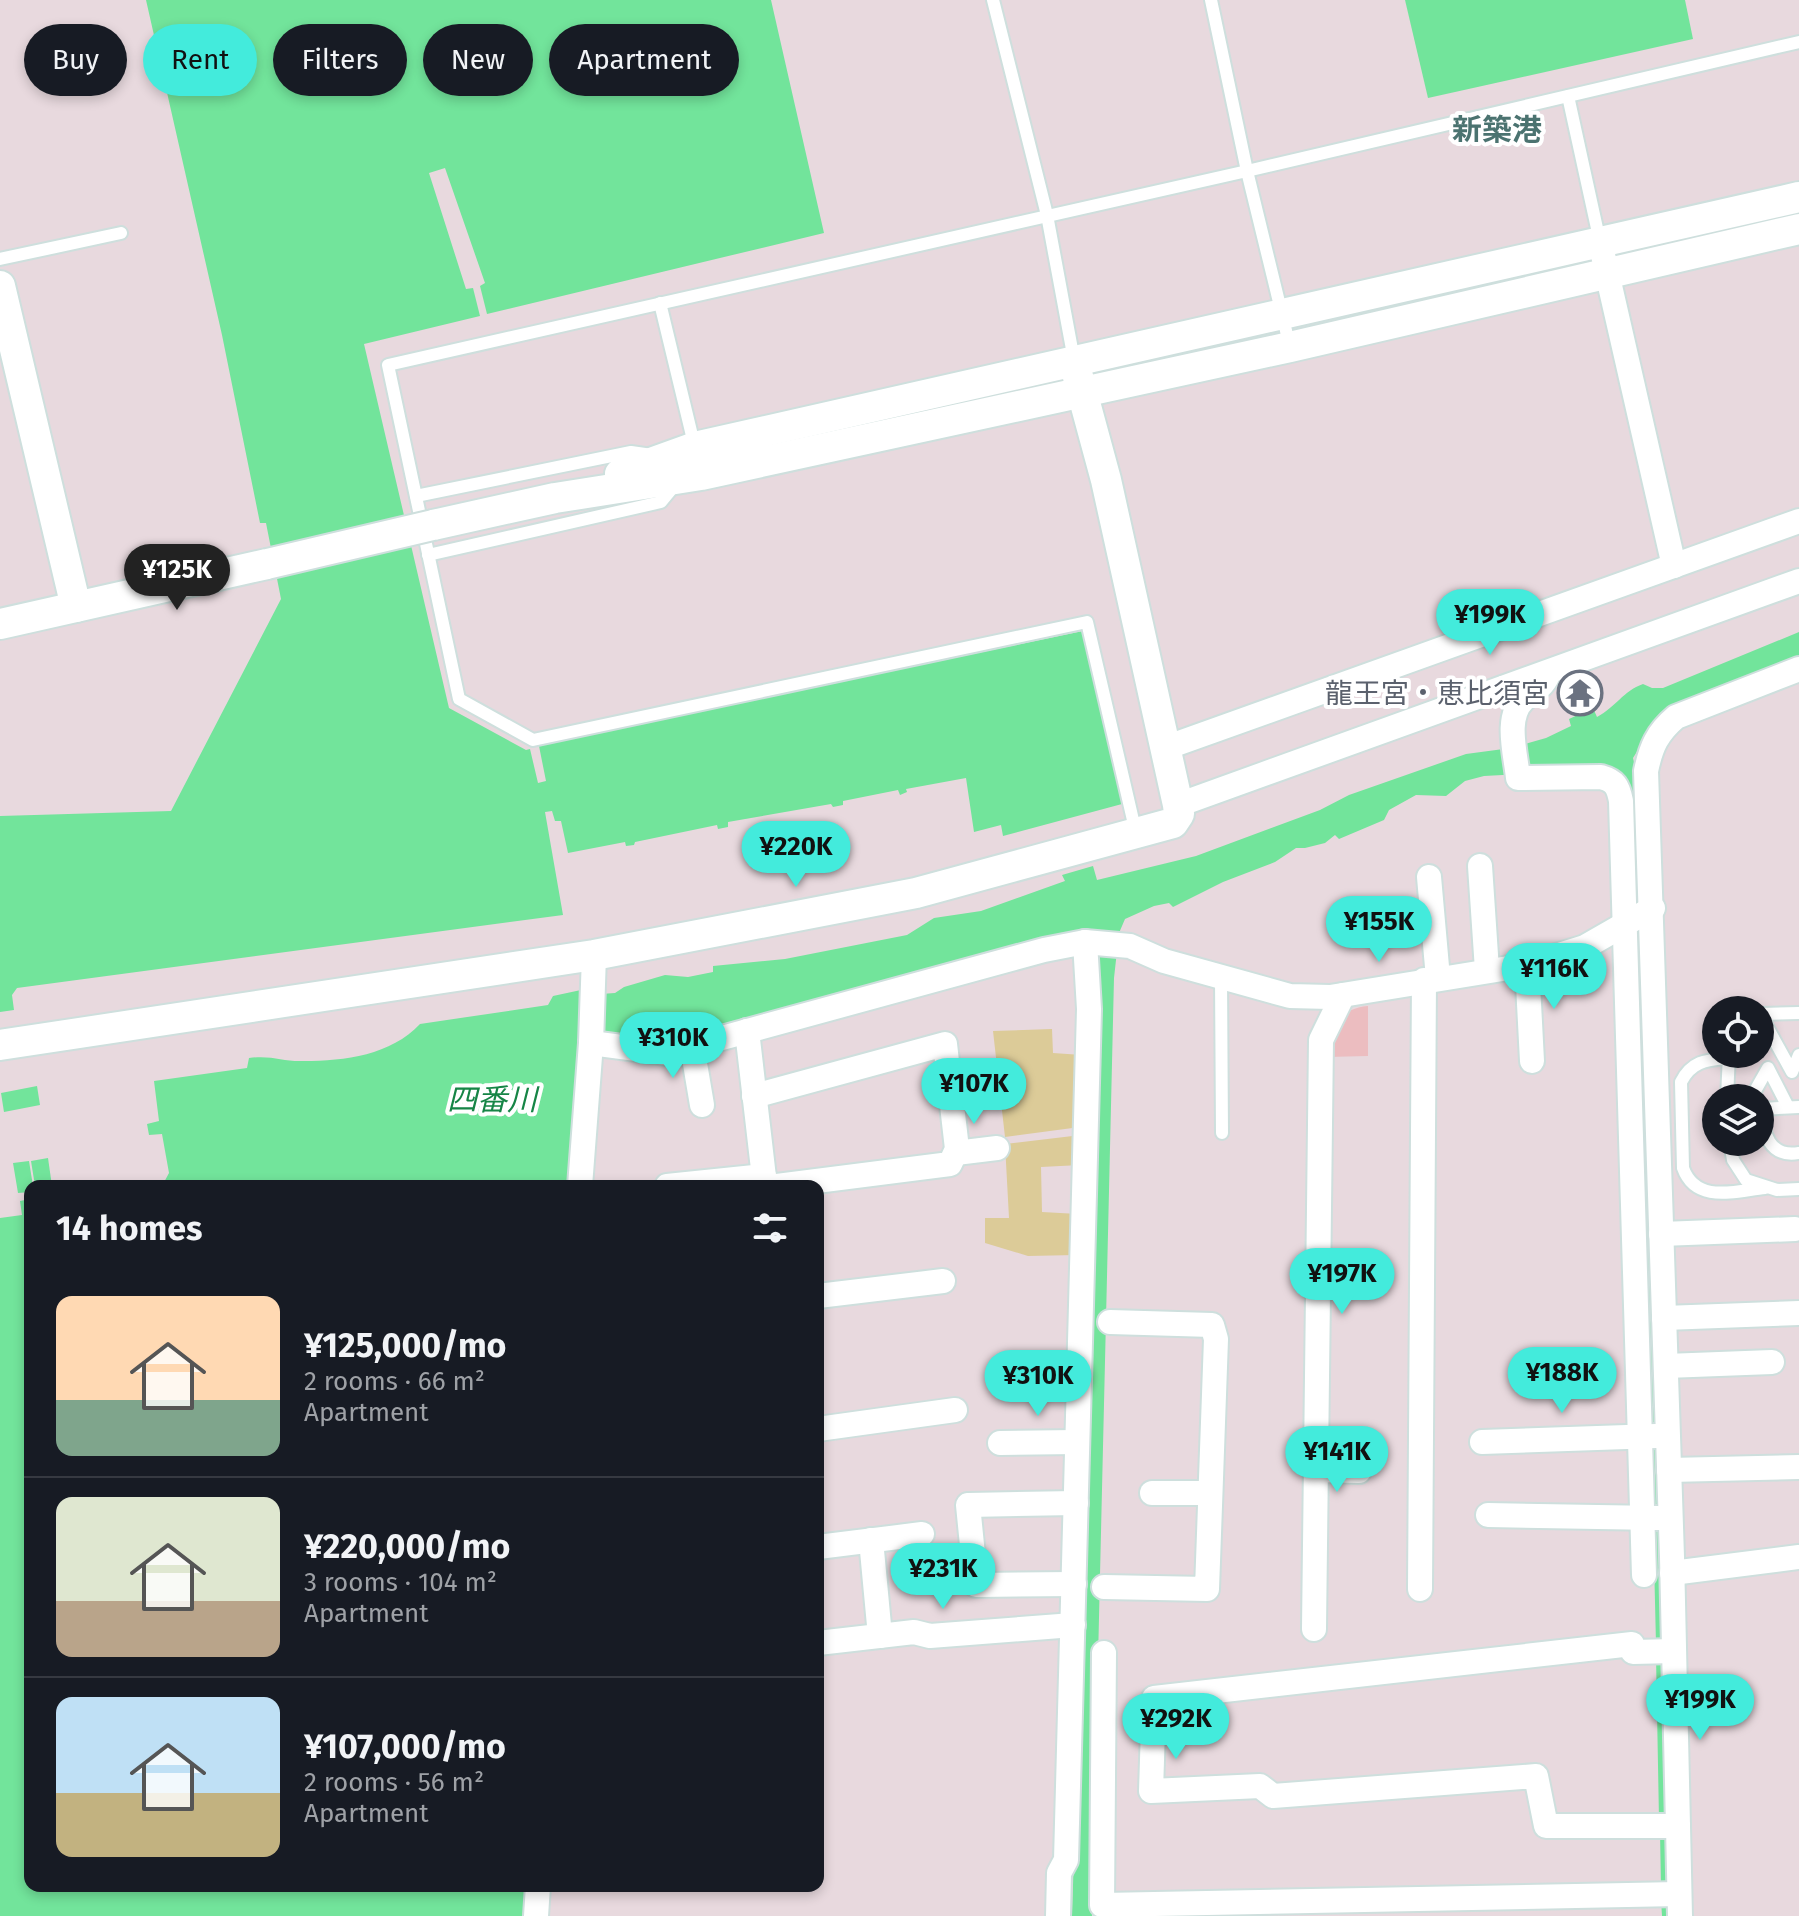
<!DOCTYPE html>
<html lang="en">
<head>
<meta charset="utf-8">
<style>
	:root { --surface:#171b24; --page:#20242c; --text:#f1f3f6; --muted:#9ea1a6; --line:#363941; --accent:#43ebdc }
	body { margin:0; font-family:"Fira Sans","Noto Sans JP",sans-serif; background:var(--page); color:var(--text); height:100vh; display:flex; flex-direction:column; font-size:30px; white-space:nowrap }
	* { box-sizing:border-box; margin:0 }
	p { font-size:26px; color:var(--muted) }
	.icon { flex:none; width:44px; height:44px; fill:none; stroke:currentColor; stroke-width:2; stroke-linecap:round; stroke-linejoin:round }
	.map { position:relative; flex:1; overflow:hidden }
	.panel { position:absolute; left:24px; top:1180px; width:800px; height:712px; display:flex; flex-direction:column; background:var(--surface); border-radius:16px; box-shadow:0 4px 12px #0003 }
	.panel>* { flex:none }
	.top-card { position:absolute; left:24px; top:24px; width:800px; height:72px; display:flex; gap:16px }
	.buttons { position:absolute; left:1702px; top:996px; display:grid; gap:16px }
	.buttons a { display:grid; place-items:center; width:72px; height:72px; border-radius:50%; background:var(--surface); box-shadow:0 4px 12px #0003; font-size:40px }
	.price { position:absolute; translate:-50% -68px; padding:0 18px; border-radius:28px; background:var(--accent); color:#111; font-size:26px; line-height:52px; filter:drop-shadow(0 2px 4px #0008) }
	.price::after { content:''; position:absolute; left:50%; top:48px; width:24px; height:18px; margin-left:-12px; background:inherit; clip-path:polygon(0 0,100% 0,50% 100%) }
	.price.on { background:#222; color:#fff }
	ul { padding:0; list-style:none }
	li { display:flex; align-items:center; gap:24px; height:200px; padding:0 32px }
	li+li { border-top:2px solid var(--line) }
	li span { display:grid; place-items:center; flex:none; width:224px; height:160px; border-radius:16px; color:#555 }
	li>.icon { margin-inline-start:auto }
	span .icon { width:96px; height:96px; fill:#fffc; stroke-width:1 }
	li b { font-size:34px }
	h2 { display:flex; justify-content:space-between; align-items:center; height:96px; padding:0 32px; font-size:34px }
	.tag { padding:0 28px; border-radius:36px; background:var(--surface); box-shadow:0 4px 12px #0003; font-size:28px; line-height:72px }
	.tag.on { background:var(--accent); color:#111 }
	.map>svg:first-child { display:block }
</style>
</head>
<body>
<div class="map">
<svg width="1799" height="1916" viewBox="0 0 1799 1916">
	<rect width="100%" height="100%" fill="#e8d9de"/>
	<g fill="#dccb98">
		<path d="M 1052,1029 L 1053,1053 L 1082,1055 L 1080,1127 L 1005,1137 L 993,1031 Z"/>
		<path d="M 1081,1135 L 1080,1165 L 1041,1167 L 1042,1212 L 1078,1214 L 1076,1255 L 1028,1256 L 985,1243 L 985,1218 L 1009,1218 L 1005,1144 Z"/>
	</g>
	<path fill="#ecbdc0" d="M 1368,1006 L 1368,1056 L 1327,1057 C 1335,1030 1335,1009 1368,1006 Z"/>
	<g fill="#72e49b">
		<path d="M 146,0 L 771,0 L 824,233 L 487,314 L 480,286 L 485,283 L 445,168 L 429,173 L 466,289 L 473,288 L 480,316 L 364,344 L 449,708 L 526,750 L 530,749 L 538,783 L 546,781 L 539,746 L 546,743 L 1083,631 L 1122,804 L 1003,836 L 1001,825 L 974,832 L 966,778 L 906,789 L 907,792 L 900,795 L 898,790 L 843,801 L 843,805 L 833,807 L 831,804 L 728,822 L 728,827 L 718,829 L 717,825 L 635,842 L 634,845 L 626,846 L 625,842 L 568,853 L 561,821 L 555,821 L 552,811 L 545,812 L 563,915 L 17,988 L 12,995 L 14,1010 L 0,1012 L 0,816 L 171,811 L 281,599 L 266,523 L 260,523 L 222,335 Z"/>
		<path d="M 1405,0 L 1685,0 L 1693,39 L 1428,98 Z"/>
		<path d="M 1799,632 L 1799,658 L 1648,734 L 1633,758 L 1638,779 L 1663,1567 L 1650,1567 L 1622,785 L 1538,773 L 1484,776 L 1465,781 L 1446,796 L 1416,795 L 1389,810 L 1384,820 L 1339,839 L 1335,835 L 1325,843 L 1305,848 L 1296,848 L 1275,862 L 1223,882 L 1173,907 L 1169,903 L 1154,906 L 1125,919 L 1119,933 L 1114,978 L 1092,1916 L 1072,1916 L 1080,1668 L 1090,935 L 662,1048 L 584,1034 L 573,1186 L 162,1186 L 169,1173 L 162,1134 L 149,1135 L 147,1124 L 159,1121 L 154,1081 L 247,1068 L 249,1058 C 273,1055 283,1062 304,1061 C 345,1061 391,1055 420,1024 L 548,1005 L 553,996 L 581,990 L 587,995 L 615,993 L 624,987 L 665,975 L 688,977 L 713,972 L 713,966 L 785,959 L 907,935 L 934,918 L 981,911 L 1065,881 L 1062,875 L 1093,866 L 1097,880 L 1196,856 L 1320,810 L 1349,795 L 1466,754 L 1511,748 L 1546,738 L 1571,726 L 1569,719 L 1593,708 L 1597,717 C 1616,707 1623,691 1643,684 L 1652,688 L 1663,688 Z"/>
		<path d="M 37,1086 L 40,1105 L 4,1112 L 1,1093 Z"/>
		<path d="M 48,1158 L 52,1186 L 35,1186 L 31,1161 Z"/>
		<path d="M 29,1161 L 33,1186 L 30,1186 L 30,1192 L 18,1193 L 13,1163 Z"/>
		<path d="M 25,1200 L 30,1215 L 30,1886 L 527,1886 L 525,1916 L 0,1916 L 0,1218 L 22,1215 L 20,1201 Z"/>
	</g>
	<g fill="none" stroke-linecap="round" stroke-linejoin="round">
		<g stroke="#72e49b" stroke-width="6">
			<path d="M 1657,1560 L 1659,1644"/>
			<path d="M 1659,1656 L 1662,1820"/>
			<path d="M 1663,1832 L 1664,1888"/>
			<path d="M 1664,1900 L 1665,1916"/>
		</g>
		<g stroke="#cedfdd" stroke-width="16">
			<g id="service">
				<path d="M 993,0 L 1047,215 L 1074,360"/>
				<path d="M 1211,0 L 1247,171 L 1290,347"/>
				<path d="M 1568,96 L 1600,242"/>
				<path d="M 0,259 L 121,233"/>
				<path d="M 660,303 L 695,448"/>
				<path d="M 416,496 L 631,452 L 652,455"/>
				<path d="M 428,555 L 661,502 L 675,485"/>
				<path d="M 1136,833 L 1087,622 L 533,740 L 459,699 L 388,365 L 1247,171 L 1799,42"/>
				<path d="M 1221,977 L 1222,1133"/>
				<path d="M 1760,1014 L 1792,1072 L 1799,1055"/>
				<path d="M 1760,1014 L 1799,1013"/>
				<path d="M 1729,1058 C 1708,1060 1692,1060 1681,1082 L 1683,1168 C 1696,1204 1735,1191 1765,1188"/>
				<path d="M 1727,1098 L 1729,1054"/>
				<path d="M 1751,1098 L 1768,1068 L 1788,1107"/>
				<path d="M 1760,1109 L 1799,1107"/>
				<path d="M 1761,1109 C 1763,1133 1769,1158 1799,1153"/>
				<path d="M 1730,1142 L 1733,1160 L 1746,1180 L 1777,1190 L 1799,1189"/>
			</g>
		</g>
		<g stroke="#cedfdd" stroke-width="28">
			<g id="minor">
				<path d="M 1600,242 L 1674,566"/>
				<path d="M 1549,672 C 1545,686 1534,690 1524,699 C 1504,717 1516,755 1518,778 L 1601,777 C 1615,781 1618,786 1621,801 L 1644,1575"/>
				<path d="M 1165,748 L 1799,521"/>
				<path d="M 1178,805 L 1799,581"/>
				<path d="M 1480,866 L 1487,970"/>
				<path d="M 1429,877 L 1438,978"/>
				<path d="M 1527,965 L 1532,1061"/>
				<path d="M 747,1031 L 765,1186"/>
				<path d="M 591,1043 L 667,1053 L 1044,950 L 1085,942 L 1130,946 L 1164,961 L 1290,996 L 1330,997 L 1527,965 L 1585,947 L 1653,908"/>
				<path d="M 692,1046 L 702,1105"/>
				<path d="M 754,1096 L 945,1044 L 957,1149 L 950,1164 L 777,1186"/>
				<path d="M 956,1153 L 997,1148"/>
				<path d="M 580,1186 L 591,1043 L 594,955"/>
				<path d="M 667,1186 L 764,1176"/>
				<path d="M 1661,1234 L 1795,1229"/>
				<path d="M 818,1296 L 943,1281"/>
				<path d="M 1664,1318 L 1799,1313"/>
				<path d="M 1666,1366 L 1772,1362"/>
				<path d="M 818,1429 L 955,1410"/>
				<path d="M 1482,1442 L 1656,1436"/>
				<path d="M 1000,1443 L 1077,1442"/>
				<path d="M 1316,1470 L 1359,1471"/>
				<path d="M 1669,1470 L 1799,1467"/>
				<path d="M 1152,1493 L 1210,1493"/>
				<path d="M 1488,1515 L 1657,1518"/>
				<path d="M 871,1540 L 880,1636"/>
				<path d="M 818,1547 L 922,1534"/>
				<path d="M 1672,1573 L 1799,1557"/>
				<path d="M 1074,1584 L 976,1585 L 968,1505 L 1076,1503"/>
				<path d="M 1104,1587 L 1207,1589 L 1216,1339 L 1212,1325 L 1110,1322"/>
				<path d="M 1420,1589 L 1424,980"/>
				<path d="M 1314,1629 L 1321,1040 L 1343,995"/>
				<path d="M 818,1643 L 914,1632 L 930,1636 L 1073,1625"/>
				<path d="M 1674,1651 L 1633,1652 L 1632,1644 L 1154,1698 L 1151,1791 L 1260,1786 L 1273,1796 L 1536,1776 L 1546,1826 L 1678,1826"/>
				<path d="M 1104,1653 L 1102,1905 L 1679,1894"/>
				<path d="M 536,1916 L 538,1886"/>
				<path d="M 1058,1916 L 1059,1873 L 1066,1860 L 1089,1009 L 1085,942"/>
				<path d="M 1680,1916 L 1672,1557 L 1646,771 C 1651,747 1657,733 1676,717 L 1799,669"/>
			</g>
		</g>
		<g stroke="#cedfdd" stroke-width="34">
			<g id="tertiary">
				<path d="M 0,286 L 76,607"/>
				<path d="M 620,474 L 695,447 L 1799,197"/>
				<path d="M 433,525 L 555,498 L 701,475 L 1290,347 L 1799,229"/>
				<path d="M 0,624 L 267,564"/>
				<path d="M 0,1045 L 594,955 L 916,893 L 1173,823 L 1179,814 L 1178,805 L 1106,480 L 1074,362"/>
			</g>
		</g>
		<use href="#service" stroke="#fff" stroke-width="12"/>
		<use href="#minor" stroke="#fff" stroke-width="24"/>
		<use href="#tertiary" stroke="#fff" stroke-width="30"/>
		<g stroke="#cedfdd" stroke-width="34" stroke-linecap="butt">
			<path id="tertiary-bridge" d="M 267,564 L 433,525"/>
		</g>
		<use href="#tertiary-bridge" stroke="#fff" stroke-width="30"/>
	</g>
	<defs>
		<g id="temple-ring" transform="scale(2.3)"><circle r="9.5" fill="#fff" stroke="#6b7280" stroke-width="1.5"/><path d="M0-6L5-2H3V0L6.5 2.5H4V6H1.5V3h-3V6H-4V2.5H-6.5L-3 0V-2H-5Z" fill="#6b7280"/></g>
	</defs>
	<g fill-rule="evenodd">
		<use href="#temple-ring" x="1580" y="693"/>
	</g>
	<g text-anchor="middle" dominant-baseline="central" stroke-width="8" stroke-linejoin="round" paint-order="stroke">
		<g font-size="28" fill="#5b616d" stroke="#fff" text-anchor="end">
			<text x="1549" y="693">龍王宮・恵比須宮</text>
		</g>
		<g font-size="30" font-weight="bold" fill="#4b7370" stroke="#fff">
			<text x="1497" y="130">新築港</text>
		</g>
		<g font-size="30" font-style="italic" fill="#168546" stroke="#fff">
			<text x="492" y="1100">四番川</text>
		</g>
	</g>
</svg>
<div class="buttons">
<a><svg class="icon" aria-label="locate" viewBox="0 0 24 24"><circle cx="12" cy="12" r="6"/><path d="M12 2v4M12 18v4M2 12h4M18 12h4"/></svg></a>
<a><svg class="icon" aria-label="layers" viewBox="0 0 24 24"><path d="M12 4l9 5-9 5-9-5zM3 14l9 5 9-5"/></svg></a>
</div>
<b class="price on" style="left:177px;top:612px">¥125K</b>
<b class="price" style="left:1490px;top:657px">¥199K</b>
<b class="price" style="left:796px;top:889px">¥220K</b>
<b class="price" style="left:1379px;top:964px">¥155K</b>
<b class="price" style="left:1554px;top:1011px">¥116K</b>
<b class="price" style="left:673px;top:1080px">¥310K</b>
<b class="price" style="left:974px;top:1126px">¥107K</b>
<b class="price" style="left:1342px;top:1316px">¥197K</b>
<b class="price" style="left:1562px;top:1415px">¥188K</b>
<b class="price" style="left:1038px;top:1418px">¥310K</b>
<b class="price" style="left:1337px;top:1494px">¥141K</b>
<b class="price" style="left:943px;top:1611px">¥231K</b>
<b class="price" style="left:1700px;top:1742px">¥199K</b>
<b class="price" style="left:1176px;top:1761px">¥292K</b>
<div class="top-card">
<a class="tag">Buy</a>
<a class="tag on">Rent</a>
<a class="tag">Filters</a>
<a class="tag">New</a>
<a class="tag">Apartment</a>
</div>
<section class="panel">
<h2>14 homes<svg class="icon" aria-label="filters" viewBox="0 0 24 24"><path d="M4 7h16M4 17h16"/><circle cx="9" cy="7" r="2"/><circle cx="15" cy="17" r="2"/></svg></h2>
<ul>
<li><span style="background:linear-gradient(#ffd9b3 65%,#7fa58c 0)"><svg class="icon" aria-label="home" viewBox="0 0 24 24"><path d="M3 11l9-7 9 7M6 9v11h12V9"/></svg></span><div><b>¥125,000/mo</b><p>2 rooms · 66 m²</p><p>Apartment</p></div></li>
<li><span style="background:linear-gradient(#dfe7d0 65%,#b9a48a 0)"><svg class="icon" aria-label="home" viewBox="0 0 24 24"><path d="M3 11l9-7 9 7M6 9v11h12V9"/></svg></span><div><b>¥220,000/mo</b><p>3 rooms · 104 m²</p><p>Apartment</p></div></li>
<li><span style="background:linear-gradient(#bfe0f5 60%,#c2b280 0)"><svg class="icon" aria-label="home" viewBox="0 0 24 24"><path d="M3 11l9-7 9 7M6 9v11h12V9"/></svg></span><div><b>¥107,000/mo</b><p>2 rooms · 56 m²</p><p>Apartment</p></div></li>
</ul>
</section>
</div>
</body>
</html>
